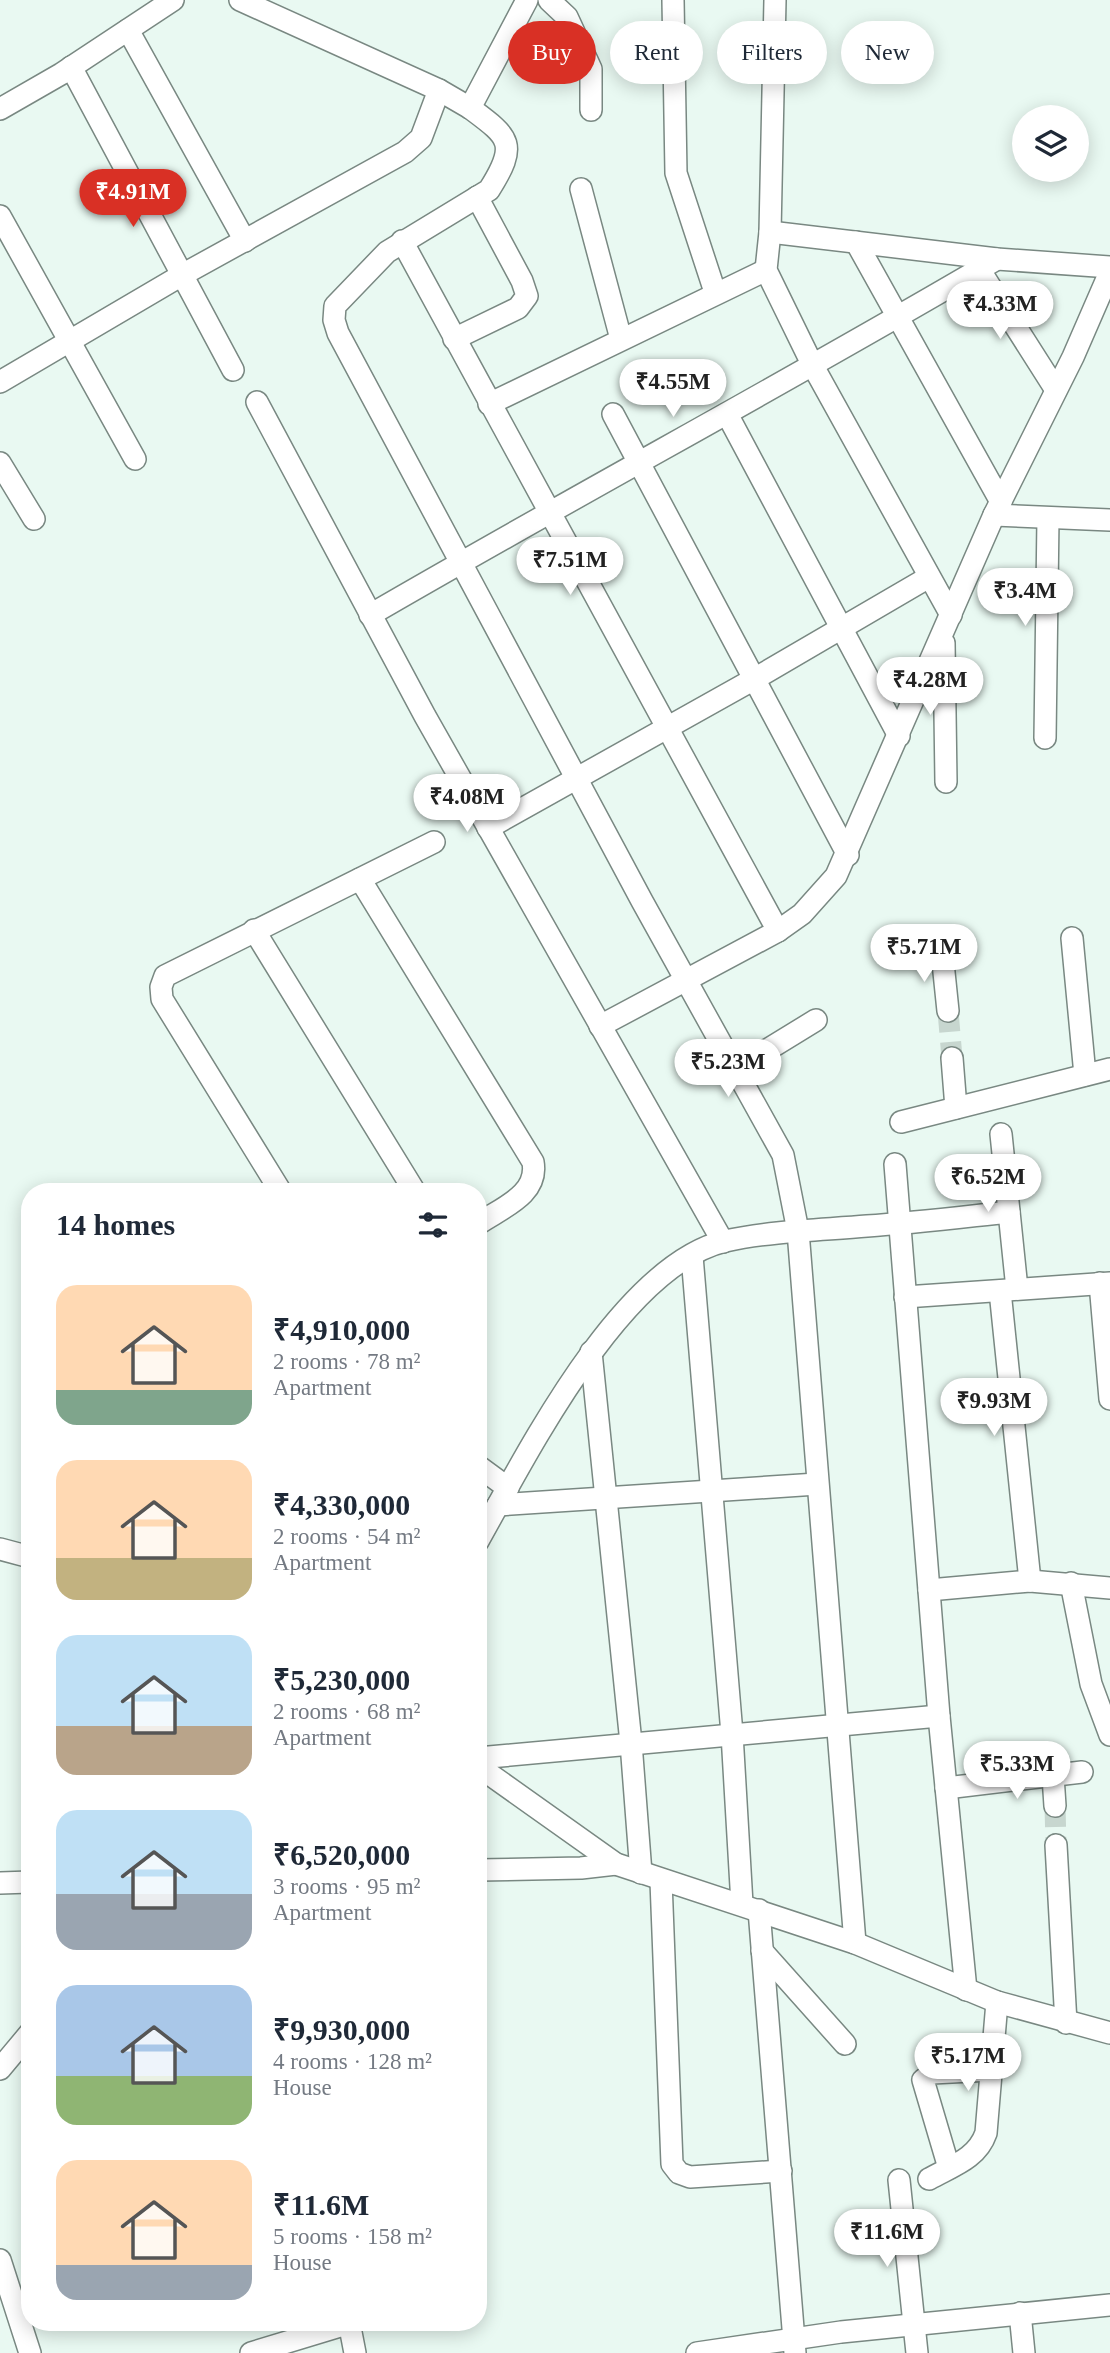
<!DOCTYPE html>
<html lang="en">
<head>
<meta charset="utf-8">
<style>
	:root { --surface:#fff; --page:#f2f2f3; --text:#1f2937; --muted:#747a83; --accent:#d93025 }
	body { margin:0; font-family:Georgia,serif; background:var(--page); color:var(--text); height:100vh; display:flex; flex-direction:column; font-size:26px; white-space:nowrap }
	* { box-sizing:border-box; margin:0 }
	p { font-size:23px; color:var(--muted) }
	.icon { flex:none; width:38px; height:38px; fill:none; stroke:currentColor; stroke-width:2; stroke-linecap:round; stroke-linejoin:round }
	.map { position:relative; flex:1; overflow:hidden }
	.side { position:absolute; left:21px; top:1183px; width:466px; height:1148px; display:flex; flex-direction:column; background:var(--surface); border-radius:28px; box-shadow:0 4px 18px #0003 }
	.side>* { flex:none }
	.banner { position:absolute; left:508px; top:21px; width:497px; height:63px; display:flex; gap:14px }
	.tools { position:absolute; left:1012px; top:105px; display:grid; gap:14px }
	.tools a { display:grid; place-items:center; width:77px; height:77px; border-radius:50%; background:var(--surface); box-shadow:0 4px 18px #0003; font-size:35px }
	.price { position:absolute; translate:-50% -60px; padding:0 16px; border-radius:24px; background:#fff; color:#222; font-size:23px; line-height:46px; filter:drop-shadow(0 2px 4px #0008) }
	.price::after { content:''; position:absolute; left:50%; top:42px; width:21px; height:16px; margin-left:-10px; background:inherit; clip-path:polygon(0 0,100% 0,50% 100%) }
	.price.current { background:var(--accent); color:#fff }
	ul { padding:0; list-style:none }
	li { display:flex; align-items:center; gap:21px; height:175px; padding:0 35px }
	li span { display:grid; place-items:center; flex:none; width:196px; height:140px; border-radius:21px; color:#555 }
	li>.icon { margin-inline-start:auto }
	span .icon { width:84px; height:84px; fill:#fffc; stroke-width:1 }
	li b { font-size:30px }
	h2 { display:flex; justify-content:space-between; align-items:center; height:84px; padding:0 35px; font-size:30px }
	.chip { padding:0 24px; border-radius:32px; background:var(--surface); box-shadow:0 4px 18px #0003; font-size:24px; line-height:63px }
	.chip.current { background:var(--accent); color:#fff }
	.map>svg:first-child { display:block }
</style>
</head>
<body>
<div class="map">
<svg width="1110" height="2353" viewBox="0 0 1110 2353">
	<rect width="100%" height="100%" fill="#e9f9f2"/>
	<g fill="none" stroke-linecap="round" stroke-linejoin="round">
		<g stroke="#c7d6cf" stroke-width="21" stroke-dasharray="21 10" stroke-linecap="butt">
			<path d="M 948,1011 L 952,1058"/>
			<path d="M 1055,1806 L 1056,1845"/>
		</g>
		<g stroke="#798882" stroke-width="24">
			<g id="street">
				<path d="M 240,0 L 439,90 L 470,108"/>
				<path d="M 527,0 L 470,108 C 509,137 519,143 489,190 L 387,252 L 335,306 L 334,320 L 338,333 L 642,901 L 783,1155 L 798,1231 L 855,1943"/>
				<path d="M 549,0 L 567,17 L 591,69 L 591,110"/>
				<path d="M 673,0 L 676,173 L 715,292"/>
				<path d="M 775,0 L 770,232 L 766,270 L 813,366 L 951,615"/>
				<path d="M 128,30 L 245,241"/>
				<path d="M 71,67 L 233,370"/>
				<path d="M 0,109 L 61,74 L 173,0"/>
				<path d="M 581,189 L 621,339"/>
				<path d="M 0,216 L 135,459"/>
				<path d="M 770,232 L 997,259 L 1110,267"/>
				<path d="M 402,241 L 778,931"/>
				<path d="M 856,242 L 1001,502"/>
				<path d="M 979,269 L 1056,390"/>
				<path d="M 454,339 L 518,308 L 527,296 L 522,281 L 477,197"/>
				<path d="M 0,382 L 182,275 L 405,152 L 421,138 L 439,90"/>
				<path d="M 257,402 L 425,716 L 723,1242"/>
				<path d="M 489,404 L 766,270"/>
				<path d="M 613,414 L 848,855"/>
				<path d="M 727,414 L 899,736"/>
				<path d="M 0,463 L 34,519"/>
				<path d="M 994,515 L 1110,520"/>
				<path d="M 370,615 C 578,494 790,381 997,259"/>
				<path d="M 944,643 L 946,782"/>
				<path d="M 1045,738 L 1048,518"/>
				<path d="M 488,828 L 756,678 L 929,577"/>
				<path d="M 360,879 L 533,1162 C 539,1195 501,1208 478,1224"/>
				<path d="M 254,930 L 415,1192"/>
				<path d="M 1072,938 L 1085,1075"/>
				<path d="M 942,953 L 948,1011"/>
				<path d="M 600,1026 L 778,931 L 802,914 L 836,876 L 994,515 L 1073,357 L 1110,272"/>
				<path d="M 952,1058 L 956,1108"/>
				<path d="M 736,1069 L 816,1020"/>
				<path d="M 901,1122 L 1110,1069"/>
				<path d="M 1001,1134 L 1017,1289"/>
				<path d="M 895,1164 L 939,1716 L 966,1990"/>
				<path d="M 281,1192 L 162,999 L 161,987 L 165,976 L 434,842"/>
				<path d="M 692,1256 L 732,1734 L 742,1904"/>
				<path d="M 1100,1283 L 1110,1399"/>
				<path d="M 1000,1291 L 1030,1581"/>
				<path d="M 905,1297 L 1110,1283"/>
				<path d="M 591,1352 L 631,1743 L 641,1873"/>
				<path d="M 478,1466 L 508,1488"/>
				<path d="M 498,1505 L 817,1484"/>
				<path d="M 478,1541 C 527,1454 621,1266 725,1241 C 771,1231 820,1230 867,1226 C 914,1223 962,1217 1009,1212"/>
				<path d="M 0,1549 L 30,1557"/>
				<path d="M 1071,1583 L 1091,1684 L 1110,1735"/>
				<path d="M 929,1590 L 1030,1581 L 1110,1588"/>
				<path d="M 478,1758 L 939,1716"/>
				<path d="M 478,1766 L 616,1864 L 855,1943 L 997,2002 L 1110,2033"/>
				<path d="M 1053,1776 L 1055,1806"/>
				<path d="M 946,1788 L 1082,1772"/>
				<path d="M 1056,1845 L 1066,2023"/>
				<path d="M 478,1870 L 581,1868 L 616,1864"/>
				<path d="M 661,1881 L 672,2164 L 679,2173 L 690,2177 L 781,2171"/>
				<path d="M 0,1883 L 30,1882"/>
				<path d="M 759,1910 L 795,2353"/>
				<path d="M 762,1951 L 845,2044"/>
				<path d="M 0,2069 L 30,2033"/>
				<path d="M 949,2168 L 923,2080 L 932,2073 L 991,2070"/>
				<path d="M 929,2179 C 952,2166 977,2159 986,2133 L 997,2002"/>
				<path d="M 899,2180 L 917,2353"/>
				<path d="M 0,2260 L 30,2353"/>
				<path d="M 1020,2313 L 1024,2353"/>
				<path d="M 349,2322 L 355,2353"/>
				<path d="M 251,2353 L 350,2323"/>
				<path d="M 697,2353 L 841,2332 L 1110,2305"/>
			</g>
		</g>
		<use href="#street" stroke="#fff" stroke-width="21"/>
	</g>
</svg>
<div class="tools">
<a><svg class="icon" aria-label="layers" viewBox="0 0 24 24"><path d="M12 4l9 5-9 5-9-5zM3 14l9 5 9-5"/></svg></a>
</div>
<b class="price current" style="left:133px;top:229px">₹4.91M</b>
<b class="price" style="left:1000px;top:341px">₹4.33M</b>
<b class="price" style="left:673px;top:419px">₹4.55M</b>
<b class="price" style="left:570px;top:597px">₹7.51M</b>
<b class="price" style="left:1025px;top:628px">₹3.4M</b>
<b class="price" style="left:930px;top:717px">₹4.28M</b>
<b class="price" style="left:467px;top:834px">₹4.08M</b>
<b class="price" style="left:924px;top:984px">₹5.71M</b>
<b class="price" style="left:728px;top:1099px">₹5.23M</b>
<b class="price" style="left:988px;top:1214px">₹6.52M</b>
<b class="price" style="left:994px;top:1438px">₹9.93M</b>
<b class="price" style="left:1017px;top:1801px">₹5.33M</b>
<b class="price" style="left:968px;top:2093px">₹5.17M</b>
<b class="price" style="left:887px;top:2269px">₹11.6M</b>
<div class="banner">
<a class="chip current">Buy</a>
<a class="chip">Rent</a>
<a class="chip">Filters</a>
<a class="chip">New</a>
</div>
<section class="side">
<h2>14 homes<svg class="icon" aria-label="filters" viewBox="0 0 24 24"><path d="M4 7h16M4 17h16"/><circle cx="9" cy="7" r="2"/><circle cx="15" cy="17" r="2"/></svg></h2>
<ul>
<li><span style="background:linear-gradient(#ffd9b3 75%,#7fa58c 0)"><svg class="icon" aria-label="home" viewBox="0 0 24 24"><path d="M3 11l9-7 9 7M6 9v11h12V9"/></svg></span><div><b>₹4,910,000</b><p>2 rooms · 78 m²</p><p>Apartment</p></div></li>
<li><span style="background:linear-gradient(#ffd9b3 70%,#c2b280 0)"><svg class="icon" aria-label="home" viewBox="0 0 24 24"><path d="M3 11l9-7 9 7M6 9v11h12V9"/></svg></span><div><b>₹4,330,000</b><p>2 rooms · 54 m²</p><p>Apartment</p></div></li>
<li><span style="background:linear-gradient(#bfe0f5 65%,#b9a48a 0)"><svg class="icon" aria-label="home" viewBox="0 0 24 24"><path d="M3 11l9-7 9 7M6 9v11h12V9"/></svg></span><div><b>₹5,230,000</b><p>2 rooms · 68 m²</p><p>Apartment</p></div></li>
<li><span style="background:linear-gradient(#bfe0f5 60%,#9aa5b1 0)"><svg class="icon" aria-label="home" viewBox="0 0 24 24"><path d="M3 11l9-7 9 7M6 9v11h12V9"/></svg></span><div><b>₹6,520,000</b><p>3 rooms · 95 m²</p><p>Apartment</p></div></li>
<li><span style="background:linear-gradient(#a9c7e8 65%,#8fb573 0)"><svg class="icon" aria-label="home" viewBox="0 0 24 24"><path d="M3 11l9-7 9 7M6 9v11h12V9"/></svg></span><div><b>₹9,930,000</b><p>4 rooms · 128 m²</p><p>House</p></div></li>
<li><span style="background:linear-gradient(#ffd9b3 75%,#9aa5b1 0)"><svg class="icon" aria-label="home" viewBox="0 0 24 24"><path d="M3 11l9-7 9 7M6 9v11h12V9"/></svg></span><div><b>₹11.6M</b><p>5 rooms · 158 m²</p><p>House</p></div></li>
</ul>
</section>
</div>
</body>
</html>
